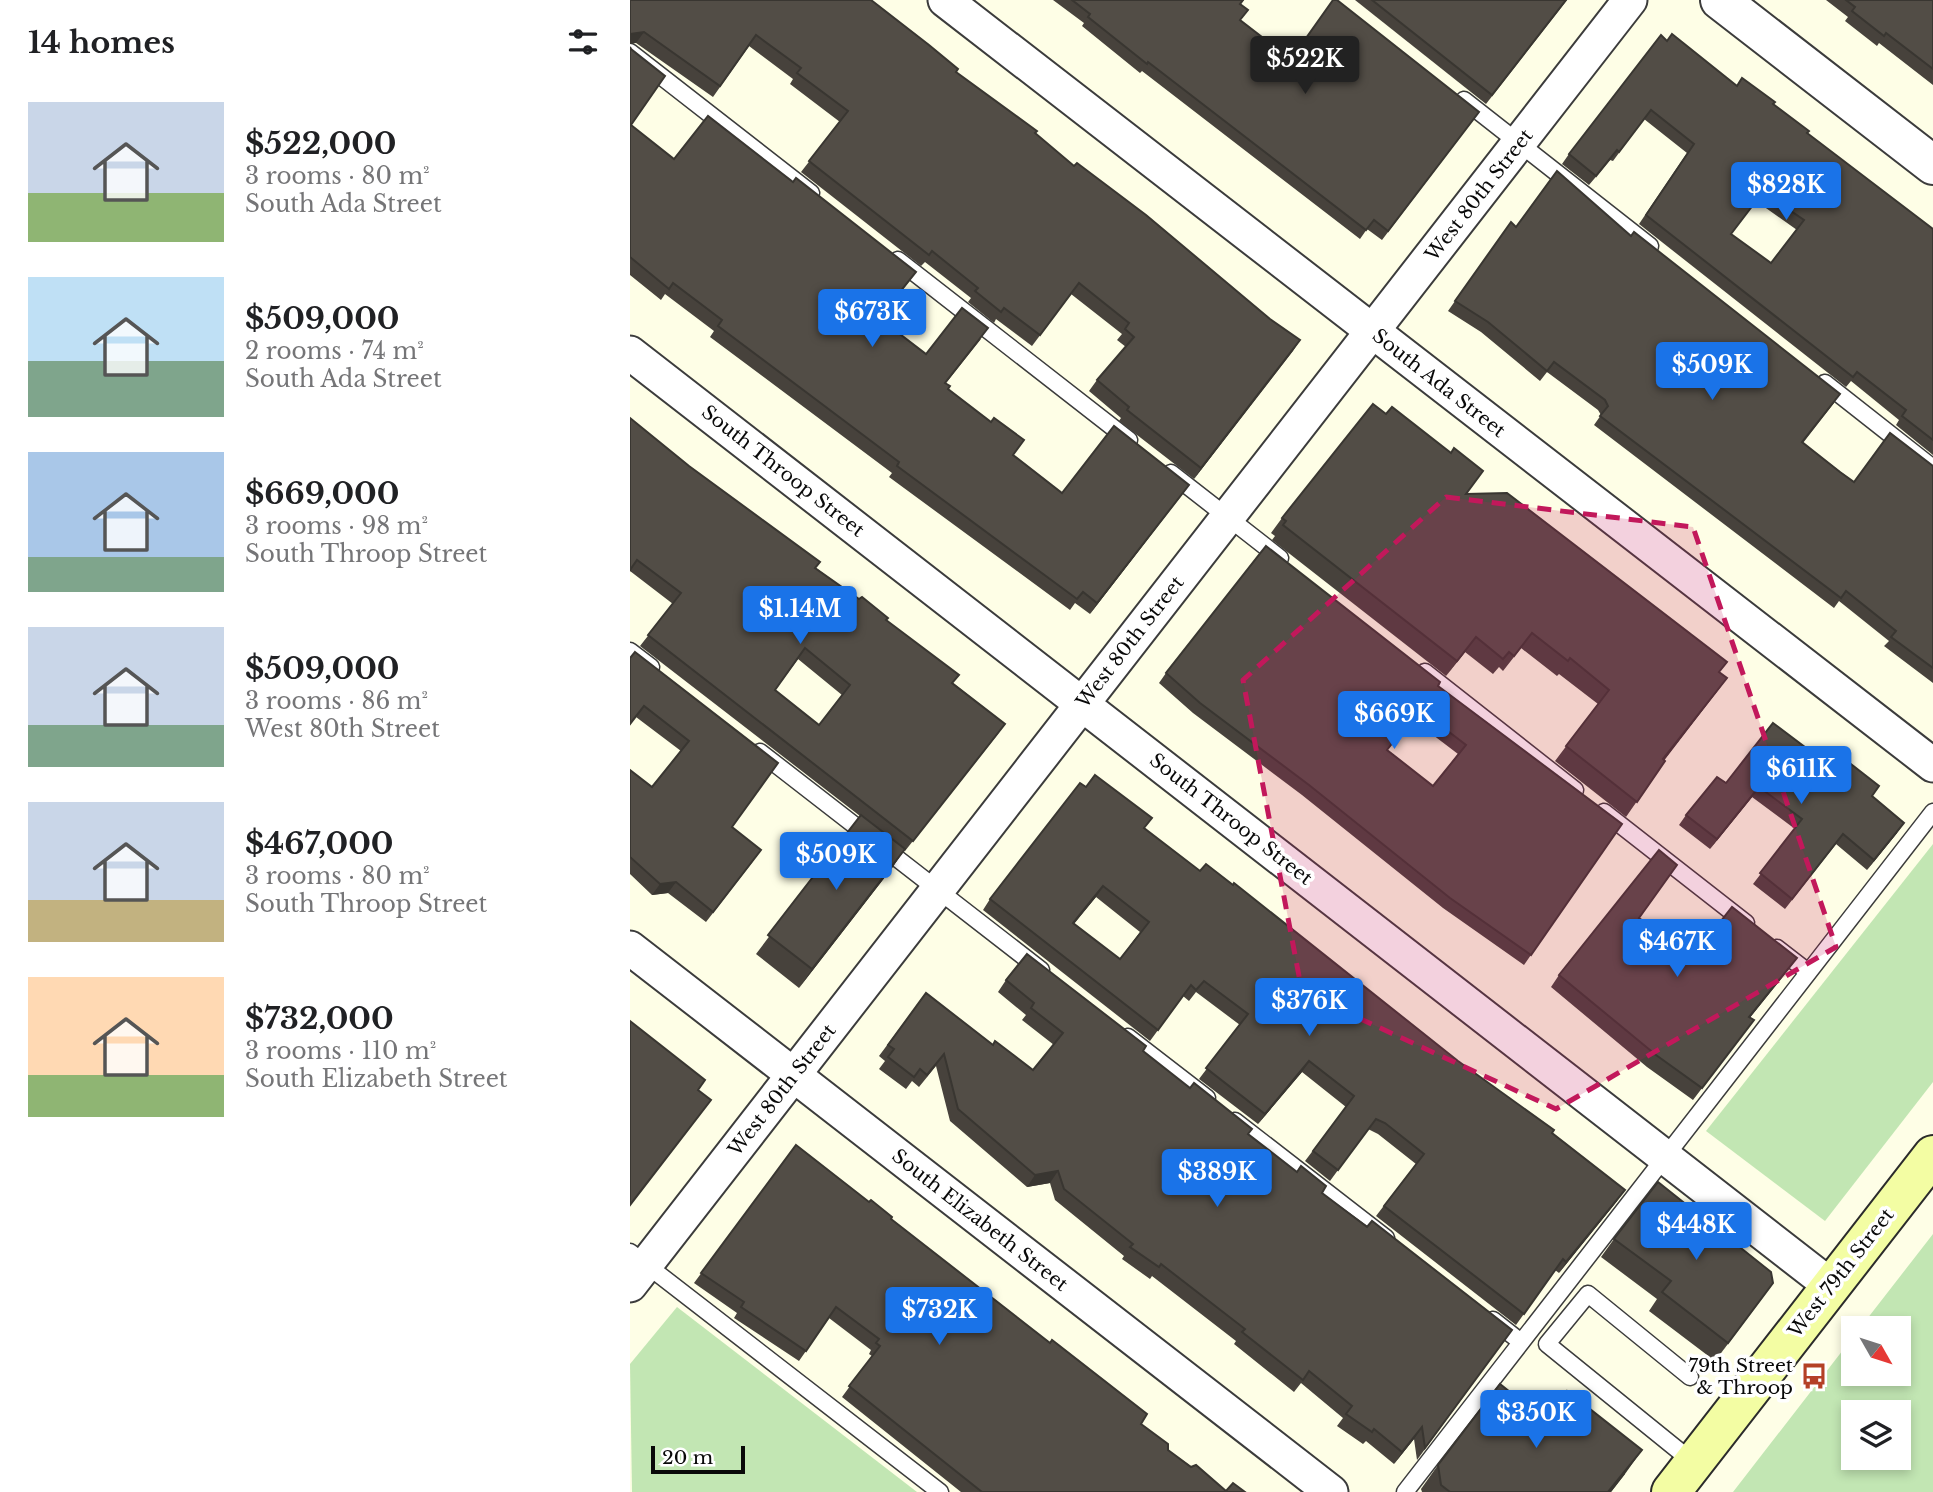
<!DOCTYPE html>
<html lang="en">
<head>
<meta charset="utf-8">
<style>
	:root { --surface:#fff; --page:#f2f2f2; --text:#202124; --muted:#757577; --accent:#1a73e8 }
	body { margin:0; font-family:"Libre Baskerville",serif; background:var(--page); color:var(--text); height:100vh; display:flex; flex-direction:column; font-size:26px; white-space:nowrap }
	* { box-sizing:border-box; margin:0 }
	p { font-size:23px; color:var(--muted) }
	.icon { flex:none; width:38px; height:38px; fill:none; stroke:currentColor; stroke-width:2; stroke-linecap:round; stroke-linejoin:round }
	.map { position:relative; flex:1; overflow:hidden }
	.side { display:flex; flex-direction:column; background:var(--surface); width:630px }
	.side>* { flex:none }
	.needle { width:46px; rotate:129deg }
	.buttons { position:absolute; left:1211px; top:1316px; display:grid; gap:14px }
	.buttons a { display:grid; place-items:center; width:70px; height:70px; border-radius:0px; background:var(--surface); box-shadow:0 4px 10px #0003; font-size:35px }
	.scale { position:absolute; left:21px; bottom:18px; width:94px; box-sizing:border-box; padding-left:7px; border:4px solid #090909; border-top:0; font-size:19px; line-height:24px; white-space:nowrap; color:#090909; -webkit-text-stroke:5px #fff; paint-order:stroke }
	.price { position:absolute; translate:-50% -60px; padding:0 16px; border-radius:7px; background:var(--accent); color:#fff; font-size:23px; line-height:46px; filter:drop-shadow(0 2px 4px #0008) }
	.price::after { content:''; position:absolute; left:50%; top:42px; width:21px; height:16px; margin-left:-10px; background:inherit; clip-path:polygon(0 0,100% 0,50% 100%) }
	.price.current { background:#222; color:#fff }
	ul { padding:0; list-style:none }
	li { display:flex; align-items:center; gap:21px; height:175px; padding:0 28px }
	li span { display:grid; place-items:center; flex:none; width:196px; height:140px; border-radius:0px; color:#555 }
	li>.icon { margin-inline-start:auto }
	span .icon { width:84px; height:84px; fill:#fffc; stroke-width:1 }
	li b { font-size:30px }
	h2 { display:flex; justify-content:space-between; align-items:center; height:84px; padding:0 28px; font-size:30px }
	main { display:flex; flex:1; min-height:0 }
	.map>svg:first-child { display:block }
</style>
</head>
<body>
<main>
<section class="side">
<h2>14 homes<svg class="icon" aria-label="filters" viewBox="0 0 24 24"><path d="M4 7h16M4 17h16"/><circle cx="9" cy="7" r="2"/><circle cx="15" cy="17" r="2"/></svg></h2>
<ul>
<li><span style="background:linear-gradient(#c9d6e8 65%,#8fb573 0)"><svg class="icon" aria-label="home" viewBox="0 0 24 24"><path d="M3 11l9-7 9 7M6 9v11h12V9"/></svg></span><div><b>$522,000</b><p>3 rooms · 80 m²</p><p>South Ada Street</p></div></li>
<li><span style="background:linear-gradient(#bfe0f5 60%,#7fa58c 0)"><svg class="icon" aria-label="home" viewBox="0 0 24 24"><path d="M3 11l9-7 9 7M6 9v11h12V9"/></svg></span><div><b>$509,000</b><p>2 rooms · 74 m²</p><p>South Ada Street</p></div></li>
<li><span style="background:linear-gradient(#a9c7e8 75%,#7fa58c 0)"><svg class="icon" aria-label="home" viewBox="0 0 24 24"><path d="M3 11l9-7 9 7M6 9v11h12V9"/></svg></span><div><b>$669,000</b><p>3 rooms · 98 m²</p><p>South Throop Street</p></div></li>
<li><span style="background:linear-gradient(#c9d6e8 70%,#7fa58c 0)"><svg class="icon" aria-label="home" viewBox="0 0 24 24"><path d="M3 11l9-7 9 7M6 9v11h12V9"/></svg></span><div><b>$509,000</b><p>3 rooms · 86 m²</p><p>West 80th Street</p></div></li>
<li><span style="background:linear-gradient(#c9d6e8 70%,#c2b280 0)"><svg class="icon" aria-label="home" viewBox="0 0 24 24"><path d="M3 11l9-7 9 7M6 9v11h12V9"/></svg></span><div><b>$467,000</b><p>3 rooms · 80 m²</p><p>South Throop Street</p></div></li>
<li><span style="background:linear-gradient(#ffd9b3 70%,#8fb573 0)"><svg class="icon" aria-label="home" viewBox="0 0 24 24"><path d="M3 11l9-7 9 7M6 9v11h12V9"/></svg></span><div><b>$732,000</b><p>3 rooms · 110 m²</p><p>South Elizabeth Street</p></div></li>
</ul>
</section>
<div class="map">
<svg width="1303" height="1492" viewBox="0 0 1303 1492">
	<rect width="100%" height="100%" fill="#fefee6"/>
	<g fill="#c2e6b3" fill-rule="evenodd">
		<path d="M 1303,844 L 1303,1082 L 1195,1221 L 1076,1131 Z"/>
		<path d="M 1303,1234 L 1303,1492 L 1103,1492 L 1223,1337 L 1223,1374 L 1269,1374 L 1269,1328 L 1230,1328 ZM 1269,1412 L 1269,1458 L 1223,1458 L 1223,1412 Z"/>
		<path d="M 47,1307 L 287,1492 L 2,1492 L 0,1364 Z"/>
	</g>
	<g fill="none" stroke-linecap="round" stroke-linejoin="round">
		<g stroke="#3c3c3c" stroke-width="19">
			<g id="service">
				<path d="M 0,52 L 181,193"/>
				<path d="M 834,100 L 1020,246"/>
				<path d="M 268,260 L 499,440"/>
				<path d="M 1195,383 L 1303,468"/>
				<path d="M 541,473 L 650,558"/>
				<path d="M 0,651 L 21,667"/>
				<path d="M 795,672 L 945,790"/>
				<path d="M 130,752 L 411,970"/>
				<path d="M 974,812 L 1116,923"/>
				<path d="M 1147,948 L 1178,972"/>
				<path d="M 498,1037 L 577,1098"/>
				<path d="M 605,1121 L 756,1238"/>
				<path d="M 0,1252 L 310,1492"/>
				<path d="M 863,1320 L 891,1342"/>
				<path d="M 1060,1377 L 958,1294 L 917,1344 L 1064,1463"/>
				<path d="M 775,1492 L 1303,812"/>
			</g>
		</g>
		<g stroke="#3c3c3c" stroke-width="37">
			<g id="minor">
				<path d="M 315,0 L 1303,765"/>
				<path d="M 0,353 L 1201,1286"/>
				<path d="M 0,948 L 701,1492"/>
				<path d="M 0,1285 L 1000,0"/>
			</g>
		</g>
		<g stroke="#3c3c3c" stroke-width="42">
			<path id="tertiary" d="M 1090,0 L 1303,165"/>
		</g>
		<g stroke="#2b2b2b" stroke-width="42">
			<path id="secondary" d="M 1041,1492 L 1303,1155"/>
		</g>
		<use href="#service" stroke="#fff" stroke-width="16"/>
		<use href="#minor" stroke="#fff" stroke-width="33"/>
		<use href="#tertiary" stroke="#fff" stroke-width="38"/>
		<use href="#secondary" stroke="#f3fda3" stroke-width="38"/>
	</g>
	<g fill="#47423c" fill-rule="evenodd">
		<path d="M 0,0 L 326,72 L 405,133 L 444,166 L 640,319 L 670,340 L 564,479 L 489,421 L 491,418 L 459,391 L 467,380 L 496,347 L 487,340 L 492,334 L 441,294 L 402,346 L 366,319 L 364,323 L 338,302 L 341,298 L 295,262 L 291,266 L 171,172 L 210,122 L 160,84 L 163,79 L 119,46 L 83,97 L 6,43 Z"/>
		<path d="M 423,0 L 614,0 L 611,4 L 610,21 L 650,51 L 849,112 L 752,240 L 737,229 L 730,239 L 512,71 L 510,73 L 452,26 L 454,23 Z"/>
		<path d="M 725,0 L 937,0 L 856,104 Z"/>
		<path d="M 1196,0 L 1303,0 L 1303,85 L 1249,43 L 1247,46 L 1215,21 L 1218,17 Z"/>
		<path d="M 1037,41 L 1107,86 L 1143,104 L 1177,133 L 1303,229 L 1303,455 L 1266,425 L 1269,420 L 1221,381 L 1216,387 L 1009,224 L 1057,153 L 1014,119 L 983,161 L 980,160 L 959,185 L 932,164 L 939,154 ZM 1126,201 L 1167,230 L 1141,263 L 1101,234 Z"/>
		<path d="M 0,47 L 1,125 L 44,159 L 163,182 L 286,272 L 250,319 L 296,354 L 351,339 L 316,383 L 318,389 L 383,455 L 432,493 L 559,485 L 460,614 L 445,603 L 440,610 L 259,477 L 262,473 L 80,337 L 84,331 L 35,294 L 31,300 L 0,275 Z"/>
		<path d="M 881,222 L 886,227 L 1001,236 L 1204,403 L 1173,443 L 1224,482 L 1303,466 L 1303,683 L 1254,646 L 1259,641 L 1209,601 L 1204,608 L 964,425 L 971,415 L 968,410 L 917,372 L 910,381 L 851,332 L 818,311 Z"/>
		<path d="M 0,418 L 186,568 L 256,620 L 323,683 L 375,724 L 275,851 L 274,850 L 262,868 L 169,988 L 126,954 L 230,816 L 10,646 L 43,604 L 0,571 ZM 168,659 L 212,695 L 189,725 L 145,690 Z"/>
		<path d="M 837,494 L 1097,678 L 1034,760 L 1035,761 L 996,817 L 925,761 L 968,704 L 929,674 L 927,676 L 891,648 L 873,671 L 869,667 L 863,674 L 835,652 L 816,676 L 642,540 L 645,536 L 641,533 L 652,518 Z"/>
		<path d="M 0,658 L 148,763 L 102,827 L 124,860 L 76,922 L 38,893 L 22,895 L 0,874 L 0,770 L 22,787 L 51,751 L 6,717 Z"/>
		<path d="M 536,673 L 808,686 L 992,824 L 894,965 L 813,908 L 672,795 L 563,713 L 529,683 ZM 782,719 L 828,754 L 803,786 L 757,750 Z"/>
		<path d="M 1208,772 L 1242,797 L 1267,833 L 1237,870 L 1206,844 L 1155,909 L 1123,884 L 1165,829 L 1122,797 L 1080,849 L 1049,825 L 1056,815 L 1096,783 Z"/>
		<path d="M 570,871 L 828,1061 L 922,1133 L 987,1201 L 929,1273 L 925,1270 L 886,1325 L 746,1216 L 786,1164 L 748,1134 L 738,1129 L 700,1181 L 675,1161 L 716,1107 L 672,1072 L 628,1124 L 569,1079 L 610,1025 L 566,992 L 559,1001 L 553,996 L 520,1041 L 353,910 L 360,899 ZM 466,897 L 510,932 L 490,959 L 444,924 Z"/>
		<path d="M 1009,918 L 1062,958 L 1167,958 L 1120,1017 L 1124,1020 L 1063,1100 L 1017,1067 L 921,987 L 929,975 Z"/>
		<path d="M 376,980 L 513,1051 L 692,1193 L 882,1330 L 787,1460 L 784,1439 L 764,1464 L 736,1441 L 733,1444 L 707,1426 L 713,1418 L 671,1383 L 664,1392 L 604,1344 L 606,1341 L 522,1276 L 520,1279 L 492,1259 L 494,1256 L 425,1200 L 420,1183 L 397,1187 L 320,1121 L 306,1066 L 289,1087 L 282,1081 L 276,1089 L 249,1069 L 255,1061 L 249,1056 L 296,993 L 363,1045 L 403,1070 L 424,1045 L 392,1020 L 396,1015 L 368,992 Z"/>
		<path d="M 166,1145 L 261,1219 L 511,1424 L 538,1450 L 596,1491 L 615,1492 L 331,1492 L 212,1397 L 242,1356 L 239,1354 L 241,1350 L 199,1318 L 169,1361 L 104,1318 L 107,1313 L 64,1283 Z"/>
		<path d="M 984,1239 L 1143,1283 L 1085,1361 L 1019,1311 L 1027,1299 L 971,1257 Z"/>
		<path d="M 915,1420 L 995,1474 L 981,1492 L 792,1492 L 791,1489 L 808,1465 Z"/>
	</g>
	<g fill="#393631">
		<path d="M 14,32 L 6,43 L 0,44 L 0,34 Z"/>
		<path d="M 670,340 L 663,351 L 564,479 L 571,468 Z"/>
		<path d="M 559,485 L 551,496 L 460,614 L 467,603 Z"/>
		<path d="M 846,637 L 835,652 L 816,676 L 827,661 Z"/>
		<path d="M 1097,678 L 1086,693 L 1023,775 L 1033,759 Z"/>
		<path d="M 375,724 L 367,735 L 275,851 L 283,841 Z"/>
		<path d="M 1129,787 L 1122,797 L 1080,849 L 1087,839 Z"/>
		<path d="M 1274,823 L 1267,833 L 1237,870 L 1244,860 Z"/>
		<path d="M 275,849 L 262,868 L 169,988 L 182,969 Z"/>
		<path d="M 46,882 L 38,893 L 22,895 L 30,884 Z"/>
		<path d="M 473,886 L 466,897 L 435,934 L 443,923 Z"/>
		<path d="M 1167,958 L 1158,970 L 1111,1029 L 1119,1017 Z"/>
		<path d="M 679,1061 L 672,1072 L 628,1124 L 635,1114 Z"/>
		<path d="M 428,1171 L 420,1183 L 397,1187 L 405,1175 Z"/>
		<path d="M 995,1190 L 987,1201 L 929,1273 L 936,1262 Z"/>
		<path d="M 1143,1283 L 1130,1301 L 1085,1361 L 1098,1343 Z"/>
		<path d="M 792,1427 L 784,1439 L 764,1464 L 772,1452 Z"/>
		<path d="M 1012,1450 L 995,1474 L 981,1492 L 978,1492 Z"/>
	</g>
	<g fill="#524d46" stroke="#393631" stroke-width="2" fill-rule="evenodd">
		<path d="M 0,0 L 241,0 L 299,45 L 328,69 L 326,72 L 407,131 L 405,133 L 444,166 L 447,163 L 516,215 L 640,319 L 670,340 L 571,468 L 497,410 L 499,407 L 467,380 L 504,337 L 495,329 L 499,323 L 449,283 L 410,335 L 374,308 L 371,312 L 345,291 L 348,288 L 302,251 L 299,255 L 179,161 L 218,111 L 167,73 L 171,68 L 126,35 L 90,86 L 14,32 L 0,34 Z"/>
		<path d="M 442,0 L 613,0 L 610,4 L 618,10 L 610,20 L 650,51 L 653,46 L 664,55 L 703,0 L 707,0 L 849,112 L 758,231 L 744,220 L 736,230 L 518,62 L 517,64 L 458,17 L 460,14 Z"/>
		<path d="M 742,0 L 936,0 L 862,95 Z"/>
		<path d="M 1216,0 L 1303,0 L 1303,69 L 1256,33 L 1254,36 L 1222,11 L 1225,7 Z"/>
		<path d="M 1042,34 L 1107,86 L 1112,78 L 1145,102 L 1143,104 L 1179,131 L 1177,133 L 1303,229 L 1303,440 L 1272,416 L 1276,410 L 1227,372 L 1223,377 L 1016,215 L 1064,144 L 1021,110 L 989,152 L 987,150 L 966,176 L 939,154 L 1031,35 L 1037,41 ZM 1133,192 L 1174,220 L 1141,263 L 1101,234 Z"/>
		<path d="M 0,47 L 1,49 L 35,76 L 1,125 L 44,159 L 78,116 L 163,182 L 166,178 L 286,272 L 249,318 L 296,354 L 332,308 L 358,328 L 315,383 L 320,386 L 318,389 L 361,422 L 364,418 L 394,440 L 383,455 L 432,493 L 484,426 L 559,485 L 467,603 L 453,592 L 447,599 L 267,466 L 269,462 L 88,326 L 92,320 L 43,283 L 39,289 L 0,257 Z"/>
		<path d="M 927,171 L 1001,236 L 1004,232 L 1210,394 L 1172,442 L 1210,472 L 1224,482 L 1260,433 L 1303,466 L 1303,668 L 1261,637 L 1266,631 L 1216,591 L 1211,598 L 970,416 L 978,406 L 975,400 L 924,362 L 917,371 L 858,322 L 825,301 L 881,222 L 886,227 Z"/>
		<path d="M 743,404 L 756,414 L 762,407 L 821,453 L 824,448 L 853,471 L 836,494 L 877,493 L 1097,662 L 1089,672 L 1097,678 L 1033,759 L 1035,761 L 1007,802 L 936,746 L 979,690 L 940,658 L 938,661 L 902,633 L 884,656 L 879,652 L 873,659 L 846,637 L 827,661 L 653,525 L 656,521 L 652,518 Z"/>
		<path d="M 0,418 L 59,466 L 190,562 L 185,568 L 229,599 L 232,597 L 258,618 L 256,620 L 329,675 L 322,683 L 375,724 L 283,841 L 18,635 L 51,593 L 7,560 L 0,570 ZM 175,648 L 220,685 L 189,725 L 145,690 Z"/>
		<path d="M 636,546 L 810,682 L 808,686 L 992,824 L 901,955 L 820,898 L 679,785 L 570,703 L 536,673 ZM 789,709 L 836,745 L 803,786 L 757,750 Z"/>
		<path d="M 5,652 L 148,763 L 102,827 L 131,850 L 83,912 L 46,882 L 30,884 L 0,857 L 0,770 L 22,787 L 59,741 L 14,706 L 0,724 L 0,658 Z"/>
		<path d="M 1143,723 L 1208,772 L 1217,761 L 1249,786 L 1242,796 L 1274,823 L 1244,860 L 1213,834 L 1162,899 L 1130,873 L 1172,819 L 1129,787 L 1087,839 L 1056,815 L 1087,777 L 1096,783 Z"/>
		<path d="M 465,775 L 522,818 L 514,828 L 570,871 L 576,864 L 603,885 L 604,883 L 828,1061 L 924,1130 L 922,1133 L 995,1190 L 936,1262 L 933,1259 L 894,1314 L 754,1206 L 794,1154 L 755,1123 L 746,1119 L 708,1170 L 683,1151 L 724,1096 L 679,1061 L 635,1114 L 576,1068 L 618,1014 L 574,981 L 566,990 L 561,985 L 528,1030 L 360,899 L 450,783 L 456,787 ZM 473,886 L 519,922 L 490,959 L 443,923 Z"/>
		<path d="M 231,815 L 275,849 L 182,969 L 138,935 Z"/>
		<path d="M 1029,850 L 1047,865 L 1009,918 L 1021,927 L 1062,958 L 1102,907 L 1167,958 L 1119,1017 L 1124,1020 L 1072,1088 L 1026,1055 L 929,975 Z"/>
		<path d="M 397,954 L 516,1046 L 513,1051 L 560,1088 L 564,1083 L 622,1129 L 618,1134 L 667,1172 L 671,1166 L 696,1186 L 692,1193 L 737,1227 L 742,1221 L 882,1330 L 795,1448 L 792,1427 L 772,1452 L 744,1429 L 742,1432 L 716,1414 L 722,1406 L 679,1371 L 673,1380 L 612,1332 L 615,1329 L 531,1264 L 529,1267 L 500,1247 L 503,1244 L 434,1189 L 428,1171 L 405,1175 L 328,1109 L 314,1054 L 297,1075 L 290,1069 L 284,1077 L 258,1057 L 264,1049 L 258,1045 L 296,993 L 363,1045 L 365,1041 L 403,1070 L 433,1033 L 401,1008 L 404,1003 L 376,980 Z"/>
		<path d="M 0,1021 L 75,1080 L 68,1090 L 81,1100 L 0,1205 Z"/>
		<path d="M 166,1145 L 239,1202 L 241,1200 L 262,1217 L 261,1219 L 420,1343 L 422,1340 L 517,1414 L 511,1424 L 538,1444 L 538,1450 L 561,1467 L 566,1465 L 596,1491 L 603,1483 L 615,1492 L 352,1492 L 219,1386 L 250,1346 L 246,1343 L 249,1339 L 206,1307 L 176,1351 L 111,1307 L 114,1302 L 71,1273 Z"/>
		<path d="M 1028,1182 L 1141,1272 L 1143,1283 L 1098,1343 L 1032,1292 L 1041,1281 L 984,1239 Z"/>
		<path d="M 870,1384 L 915,1420 L 937,1391 L 1012,1450 L 978,1492 L 820,1492 L 811,1485 L 808,1465 Z"/>
	</g>
	<path fill="#c2185b" fill-opacity="0.2" stroke="#c2185b" stroke-width="5" stroke-dasharray="14 9" stroke-linejoin="round" d="M 816,497 L 1063,527 L 1206,947 L 926,1109 L 672,992 L 613,680 Z"/>
	<defs>
		<g id="bus-bare" transform="scale(2.1)"><path d="M-5-6H5V4H4V6H2V4H-2V6H-4V4H-5ZM-3.5-4V0h7V-4ZM-3.5 1.2v1.5H-2V1.2ZM2 1.2v1.5H3.5V1.2Z" fill="#b44027" stroke="#fff" stroke-width="2.5" paint-order="stroke"/></g>
	</defs>
	<g fill-rule="evenodd">
		<use href="#bus-bare" x="1184" y="1376"/>
	</g>
	<g text-anchor="middle" dominant-baseline="central" stroke-width="7" stroke-linejoin="round" paint-order="stroke">
		<g font-size="19" fill="#090909" stroke="#fff">
			<text transform="translate(849 195) rotate(-52)">West 80th Street</text>
			<text transform="translate(809 383) rotate(38)">South Ada Street</text>
			<text transform="translate(153 471) rotate(38)">South Throop Street</text>
			<text transform="translate(500 642) rotate(-52)">West 80th Street</text>
			<text transform="translate(601 819) rotate(38)">South Throop Street</text>
			<text transform="translate(152 1090) rotate(-52)">West 80th Street</text>
			<text transform="translate(350 1220) rotate(38)">South Elizabeth Street</text>
			<text transform="translate(1211 1273) rotate(-52)">West 79th Street</text>
		</g>
		<g font-size="19" fill="#090909" stroke="#fff" text-anchor="end">
			<text x="1163" y="1365">79th Street<tspan x="1163" dy="22">&amp; Throop</tspan></text>
		</g>
	</g>
</svg>
<div class="buttons">
<a><svg class="needle" viewBox="-14 -14 28 28"><path d="M0-13l5 13h-10z" fill="#e53935"/><path d="M0 13l5-13h-10z" fill="#757577"/></svg></a>
<a><svg class="icon" aria-label="layers" viewBox="0 0 24 24"><path d="M12 4l9 5-9 5-9-5zM3 14l9 5 9-5"/></svg></a>
</div>
<div class="scale">20 m</div>
<b class="price current" style="left:675px;top:96px">$522K</b>
<b class="price" style="left:1156px;top:222px">$828K</b>
<b class="price" style="left:242px;top:349px">$673K</b>
<b class="price" style="left:1082px;top:402px">$509K</b>
<b class="price" style="left:170px;top:646px">$1.14M</b>
<b class="price" style="left:764px;top:751px">$669K</b>
<b class="price" style="left:1171px;top:806px">$611K</b>
<b class="price" style="left:206px;top:892px">$509K</b>
<b class="price" style="left:1047px;top:979px">$467K</b>
<b class="price" style="left:679px;top:1038px">$376K</b>
<b class="price" style="left:587px;top:1209px">$389K</b>
<b class="price" style="left:1066px;top:1262px">$448K</b>
<b class="price" style="left:309px;top:1347px">$732K</b>
<b class="price" style="left:906px;top:1450px">$350K</b>
</div>
</main>
</body>
</html>
